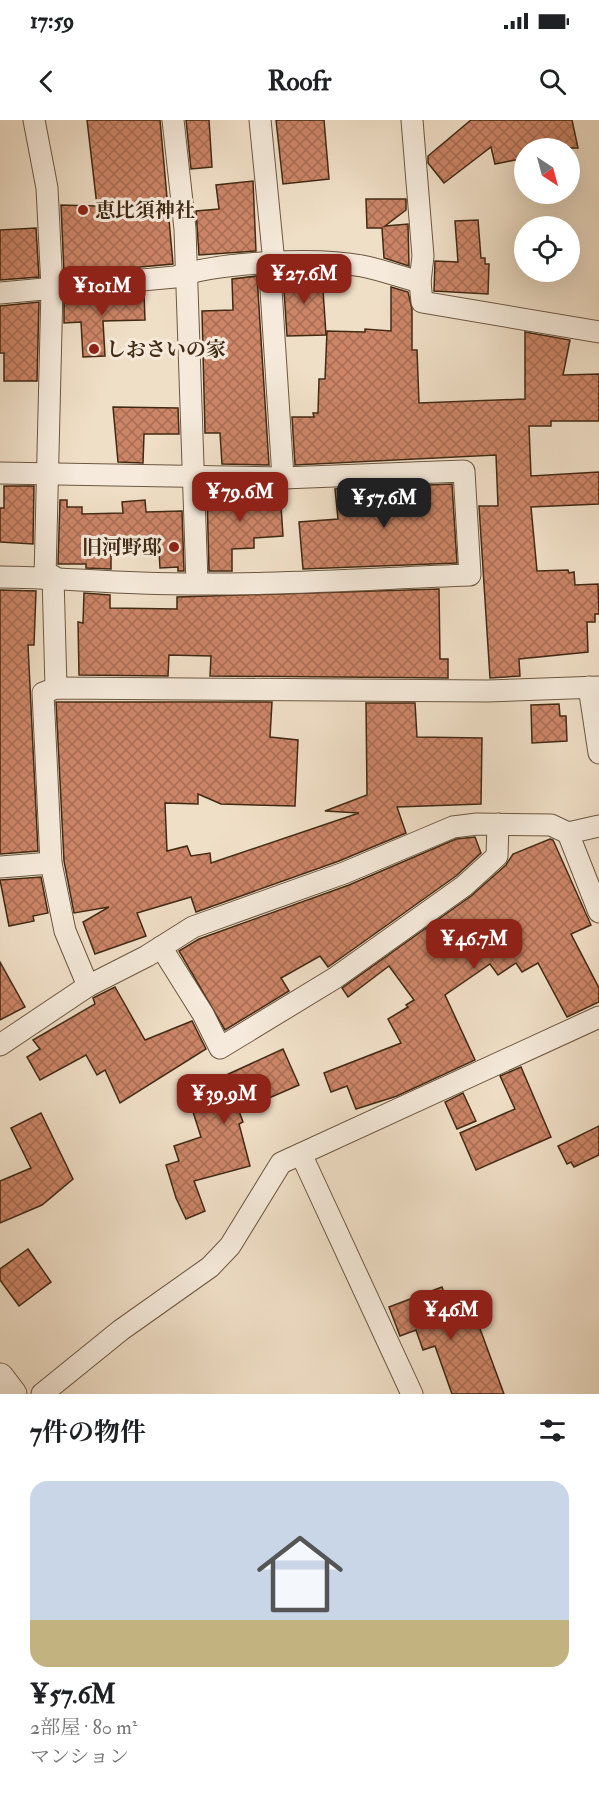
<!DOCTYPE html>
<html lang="ja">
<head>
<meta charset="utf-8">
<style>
	:root { --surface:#fff; --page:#f6f6f6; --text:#202124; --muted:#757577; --accent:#8f2418 }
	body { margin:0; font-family:"IM FELL Double Pica","Noto Serif JP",serif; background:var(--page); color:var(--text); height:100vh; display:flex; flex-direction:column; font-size:22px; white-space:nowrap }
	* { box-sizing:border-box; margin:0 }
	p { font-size:20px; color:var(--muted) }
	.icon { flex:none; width:33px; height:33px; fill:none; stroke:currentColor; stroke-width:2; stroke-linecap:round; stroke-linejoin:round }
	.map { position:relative; height:1274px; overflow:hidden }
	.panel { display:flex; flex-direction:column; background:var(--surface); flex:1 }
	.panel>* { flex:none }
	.needle { width:39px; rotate:144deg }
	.tools { position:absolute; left:514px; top:18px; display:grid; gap:12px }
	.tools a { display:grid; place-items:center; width:66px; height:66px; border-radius:50%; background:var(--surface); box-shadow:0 6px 24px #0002; font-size:30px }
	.price { position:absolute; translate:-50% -51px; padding:0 14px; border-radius:12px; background:var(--accent); color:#fff; font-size:20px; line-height:39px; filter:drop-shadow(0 2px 3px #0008) }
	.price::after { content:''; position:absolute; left:50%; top:36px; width:18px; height:14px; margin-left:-9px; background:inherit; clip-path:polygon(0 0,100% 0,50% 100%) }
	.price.current { background:#222; color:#fff }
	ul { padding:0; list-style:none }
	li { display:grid; align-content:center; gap:12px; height:318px; padding:0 30px }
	li span { display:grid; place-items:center; height:186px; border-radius:18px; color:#555 }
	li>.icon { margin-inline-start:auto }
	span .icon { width:108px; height:108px; fill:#fffc; stroke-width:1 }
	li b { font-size:26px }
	h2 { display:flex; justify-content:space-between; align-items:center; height:72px; padding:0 30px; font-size:26px }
	.status { display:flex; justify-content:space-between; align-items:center; height:42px; padding:0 30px; background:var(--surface); direction:ltr }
	.status svg { height:16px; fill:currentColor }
	header { display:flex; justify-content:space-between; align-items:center; height:78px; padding:0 30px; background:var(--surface); font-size:27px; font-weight:700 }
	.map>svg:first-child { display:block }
</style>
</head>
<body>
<div class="status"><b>17:59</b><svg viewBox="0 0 49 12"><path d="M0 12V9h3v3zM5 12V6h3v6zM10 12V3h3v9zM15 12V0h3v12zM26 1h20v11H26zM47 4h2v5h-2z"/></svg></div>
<header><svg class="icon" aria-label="back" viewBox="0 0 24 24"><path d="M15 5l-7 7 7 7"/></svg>Roofr<svg class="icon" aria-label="search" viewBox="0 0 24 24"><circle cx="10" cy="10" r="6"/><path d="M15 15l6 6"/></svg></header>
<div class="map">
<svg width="599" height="1274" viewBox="0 0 599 1274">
	<defs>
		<pattern id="building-cross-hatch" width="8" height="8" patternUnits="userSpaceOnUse" patternTransform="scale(1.5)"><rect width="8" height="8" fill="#cc8567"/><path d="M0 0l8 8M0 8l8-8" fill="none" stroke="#a76d54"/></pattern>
	</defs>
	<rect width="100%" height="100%" fill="#f0dfc7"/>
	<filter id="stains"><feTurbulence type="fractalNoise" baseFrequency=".00333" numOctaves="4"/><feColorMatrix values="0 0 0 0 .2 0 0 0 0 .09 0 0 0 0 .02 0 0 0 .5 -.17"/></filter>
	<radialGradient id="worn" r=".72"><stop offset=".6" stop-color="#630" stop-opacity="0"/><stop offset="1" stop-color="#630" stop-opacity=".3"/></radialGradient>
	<g fill="url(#building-cross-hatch)" stroke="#412a14" stroke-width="1.5">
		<path d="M 87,0 L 160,0 L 173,144 L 64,154 L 61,85 L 97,86 Z"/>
		<path d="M 186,0 L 209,0 L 212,47 L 191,49 Z"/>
		<path d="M 276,0 L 324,0 L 329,59 L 283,64 Z"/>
		<path d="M 471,0 L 572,0 L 578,28 L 525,28 L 525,38 L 495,44 L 491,27 L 444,63 L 428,43 L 428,36 Z"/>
		<path d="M 253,61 L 256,131 L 199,135 L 196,91 L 219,89 L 216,65 Z"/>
		<path d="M 366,79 L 406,79 L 406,90 L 385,106 L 408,104 L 409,146 L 384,138 L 382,108 L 367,108 Z"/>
		<path d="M 478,100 L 481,138 L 485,138 L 485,144 L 489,144 L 488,174 L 434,171 L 435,141 L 458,142 L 455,101 Z"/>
		<path d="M 36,108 L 39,157 L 0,160 L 0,110 Z"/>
		<path d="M 283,155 L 322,155 L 326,215 L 287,216 Z"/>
		<path d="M 257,156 L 269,345 L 222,344 L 220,313 L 205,313 L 202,191 L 233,190 L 232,159 Z"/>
		<path d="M 391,167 L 408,172 L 412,189 L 412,230 L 417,230 L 419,283 L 525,279 L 525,212 L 570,220 L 563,255 L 599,254 L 599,301 L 551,301 L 551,306 L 529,306 L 531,356 L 599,352 L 599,384 L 531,387 L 537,451 L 568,450 L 569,453 L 574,452 L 575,465 L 598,464 L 599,494 L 595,494 L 595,502 L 587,502 L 588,532 L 519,539 L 520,556 L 490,558 L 479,386 L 498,386 L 496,335 L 295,345 L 292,297 L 314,297 L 313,293 L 318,293 L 319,259 L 325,259 L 327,211 L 365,212 L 365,209 L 391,211 Z"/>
		<path d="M 144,173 L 145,200 L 103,201 L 105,236 L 83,237 L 81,202 L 64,203 L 64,180 Z"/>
		<path d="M 39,182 L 37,261 L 4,261 L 4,233 L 0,233 L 0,186 Z"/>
		<path d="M 113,287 L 178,288 L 179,314 L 144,314 L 143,343 L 118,342 Z"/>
		<path d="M 452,364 L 457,443 L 303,449 L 299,402 L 338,399 L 335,369 Z"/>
		<path d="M 4,366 L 34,366 L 33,424 L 0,422 L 0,388 L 4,388 Z"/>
		<path d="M 239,370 L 280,371 L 283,416 L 254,418 L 254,428 L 232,429 L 232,451 L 209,451 L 207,374 Z"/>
		<path d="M 60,380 L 67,380 L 67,387 L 82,387 L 82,394 L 123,393 L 122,382 L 145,380 L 146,392 L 182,391 L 184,451 L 178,451 L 178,447 L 160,448 L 159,432 L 111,432 L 111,449 L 86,448 L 86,444 L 58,444 Z"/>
		<path d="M 439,469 L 440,539 L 448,539 L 448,558 L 210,556 L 211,536 L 169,535 L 168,556 L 79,555 L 78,502 L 83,503 L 84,473 L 110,475 L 110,488 L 177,489 L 177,477 Z"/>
		<path d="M 0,470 L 36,471 L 34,525 L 28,525 L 38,731 L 0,734 Z"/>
		<path d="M 56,582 L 272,582 L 270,617 L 298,620 L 295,686 L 221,684 L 198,674 L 198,684 L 165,683 L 167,731 L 187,726 L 191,736 L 210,733 L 211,743 L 359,693 L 325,691 L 367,675 L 366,583 L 415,583 L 417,617 L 482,618 L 481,684 L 397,687 L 406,713 L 339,741 L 196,792 L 191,777 L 137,793 L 146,816 L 95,834 L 83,802 L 109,787 L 74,793 L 64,741 Z"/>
		<path d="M 559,584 L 560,596 L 566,596 L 567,621 L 532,623 L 531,585 Z"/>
		<path d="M 475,717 L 481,733 L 456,756 L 328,847 L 320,836 L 281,858 L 289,871 L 225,910 L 179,831 L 199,819 L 349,765 L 456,719 Z"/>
		<path d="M 550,719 L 553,720 L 591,805 L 571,814 L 599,868 L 599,882 L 567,897 L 538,843 L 522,852 L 516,843 L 498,855 L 490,844 L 445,875 L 475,940 L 397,976 L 356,989 L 347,966 L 331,972 L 324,953 L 401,923 L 388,899 L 408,887 L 406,885 L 414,880 L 389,846 L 348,877 L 342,868 L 471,776 L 506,745 L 513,734 Z"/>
		<path d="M 41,757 L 48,793 L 33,796 L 34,801 L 9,806 L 0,760 Z"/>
		<path d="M 0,842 L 25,887 L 0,900 Z"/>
		<path d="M 115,867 L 145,920 L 192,901 L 206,929 L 120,983 L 105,950 L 97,955 L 86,935 L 40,960 L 27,937 L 40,929 L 33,920 L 95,884 L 93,878 Z"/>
		<path d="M 283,929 L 299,965 L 239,991 L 243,1002 L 239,1004 L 250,1046 L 194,1061 L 205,1091 L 186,1099 L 176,1078 L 166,1045 L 179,1041 L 174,1026 L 201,1017 L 187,973 Z"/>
		<path d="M 521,947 L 551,1017 L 476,1050 L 460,1013 L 515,989 L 500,956 Z"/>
		<path d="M 463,973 L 476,1001 L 457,1009 L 445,982 Z"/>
		<path d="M 41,993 L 73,1059 L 42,1085 L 0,1103 L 0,1061 L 31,1048 L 11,1008 Z"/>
		<path d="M 599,1006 L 599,1035 L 574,1047 L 571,1042 L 567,1044 L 558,1026 Z"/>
		<path d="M 28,1129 L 51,1162 L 19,1186 L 0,1160 L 0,1149 Z"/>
		<path d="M 442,1167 L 449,1187 L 469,1179 L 504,1274 L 452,1274 L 435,1226 L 423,1230 L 416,1210 L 400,1216 L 389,1187 Z"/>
	</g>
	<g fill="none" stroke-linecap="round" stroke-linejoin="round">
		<g stroke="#6d5741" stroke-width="23">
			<g id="minor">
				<path d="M 34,0 L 47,68 L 52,168 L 45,457"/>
				<path d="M 173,0 L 185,109 L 197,463"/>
				<path d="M 260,0 L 274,143 L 270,154 L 283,358"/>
				<path d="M 412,0 L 423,136 L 420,162 L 422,182 L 599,212"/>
				<path d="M 0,173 L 175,157 C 221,142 315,137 362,146 C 382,150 401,157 420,162"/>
				<path d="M 0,353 L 283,358 L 464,351 L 470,455 C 361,459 251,467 141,463 C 94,462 48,457 0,457"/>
				<path d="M 53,456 L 56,568"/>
				<path d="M 589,567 L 599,633"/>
				<path d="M 568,713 L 599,792"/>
				<path d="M 0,747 L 51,743"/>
				<path d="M 161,827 L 203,894 L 220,928 L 335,858 L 464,766 L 497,736 L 498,704"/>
				<path d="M 88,866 L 65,811 L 51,743 L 43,573 L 56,568 L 488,571 L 599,567"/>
				<path d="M 0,925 L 88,866 L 147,836 L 193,807 L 344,753 L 453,707 L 477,704 L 551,705 L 568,713 L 599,706"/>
				<path d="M 301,1034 L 412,1274"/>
				<path d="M 42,1274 L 121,1210 L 210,1147 L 230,1126 L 281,1043 L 599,897"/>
			</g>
		</g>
		<g stroke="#6d5741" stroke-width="29">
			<path id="tertiary" d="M 0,1257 L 13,1274"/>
		</g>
		<use href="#minor" stroke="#f5eadb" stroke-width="21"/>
		<use href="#tertiary" stroke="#f5eadb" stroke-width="27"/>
	</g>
	<g fill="#8f2418" stroke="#f5eadb" stroke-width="2">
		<circle cx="83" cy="90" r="6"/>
		<circle cx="94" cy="229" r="6"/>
		<circle cx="174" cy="427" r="6"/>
	</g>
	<g text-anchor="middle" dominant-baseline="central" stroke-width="6" stroke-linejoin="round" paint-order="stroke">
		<g font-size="20" font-weight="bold" fill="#412a14" stroke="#f5eadb" text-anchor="start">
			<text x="95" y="90">恵比須神社</text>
			<text x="106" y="229">しおさいの家</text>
			<text x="162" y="427" text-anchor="end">旧河野邸</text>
		</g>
	</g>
	<rect width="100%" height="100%" filter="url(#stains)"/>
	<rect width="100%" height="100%" fill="url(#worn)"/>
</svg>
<div class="tools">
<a><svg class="needle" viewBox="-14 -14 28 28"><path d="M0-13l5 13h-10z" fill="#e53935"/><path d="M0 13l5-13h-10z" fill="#757577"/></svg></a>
<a><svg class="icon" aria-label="locate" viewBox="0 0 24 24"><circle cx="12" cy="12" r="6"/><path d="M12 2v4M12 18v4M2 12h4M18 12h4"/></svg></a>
</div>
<b class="price" style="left:304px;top:185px">¥27.6M</b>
<b class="price" style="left:102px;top:197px">¥101M</b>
<b class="price" style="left:240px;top:403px">¥79.6M</b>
<b class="price current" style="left:384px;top:409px">¥57.6M</b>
<b class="price" style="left:474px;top:850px">¥46.7M</b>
<b class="price" style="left:224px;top:1005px">¥39.9M</b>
<b class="price" style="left:451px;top:1221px">¥46M</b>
</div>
<section class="panel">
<h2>7件の物件<svg class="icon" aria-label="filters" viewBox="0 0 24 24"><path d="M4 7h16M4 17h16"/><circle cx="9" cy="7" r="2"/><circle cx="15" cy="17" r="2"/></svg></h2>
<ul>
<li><span style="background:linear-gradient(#c9d6e8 75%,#c2b280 0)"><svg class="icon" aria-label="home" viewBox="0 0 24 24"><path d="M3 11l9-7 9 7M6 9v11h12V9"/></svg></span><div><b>¥57.6M</b><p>2部屋 · 80 m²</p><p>マンション</p></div></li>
</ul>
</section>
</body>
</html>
